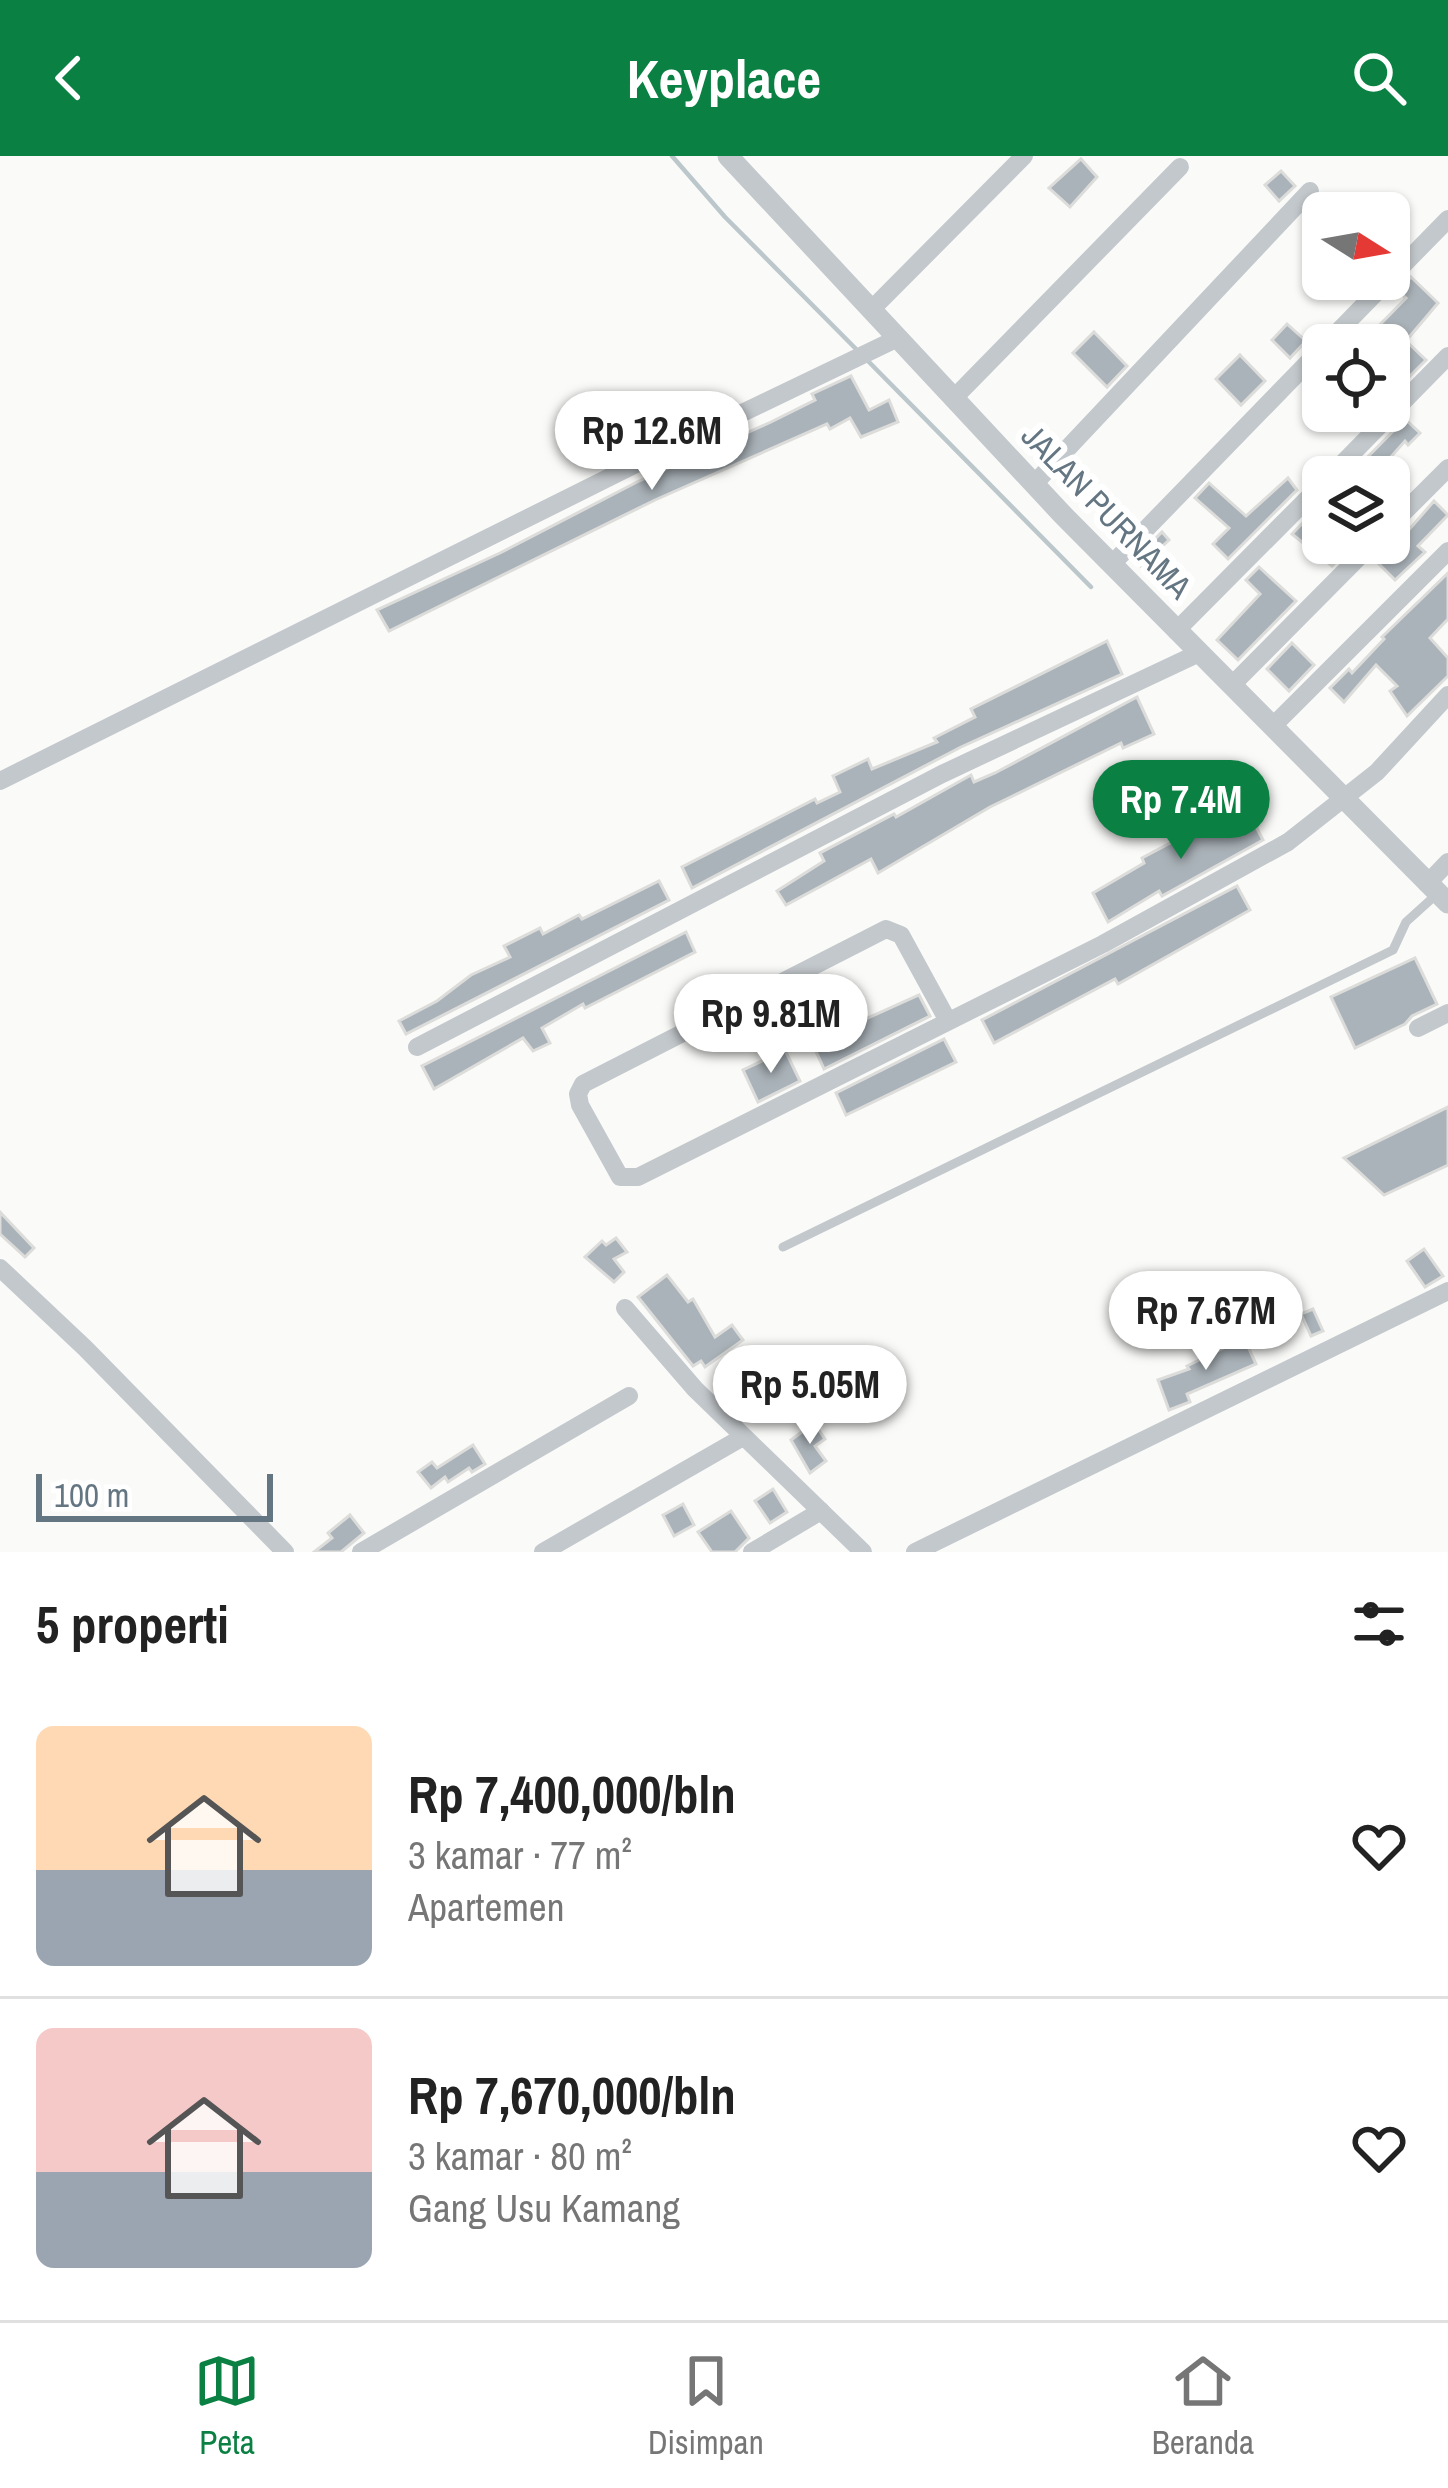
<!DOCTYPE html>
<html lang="id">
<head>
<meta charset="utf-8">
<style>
	:root { --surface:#fff; --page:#f2f2f2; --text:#222; --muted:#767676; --line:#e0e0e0; --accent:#0b8043 }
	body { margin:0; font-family:"Archivo Narrow",sans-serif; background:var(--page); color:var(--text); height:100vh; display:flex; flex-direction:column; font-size:45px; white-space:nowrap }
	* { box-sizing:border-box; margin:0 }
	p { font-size:39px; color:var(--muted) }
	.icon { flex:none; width:66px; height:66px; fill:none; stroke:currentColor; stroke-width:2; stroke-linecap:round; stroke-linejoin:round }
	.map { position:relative; height:1396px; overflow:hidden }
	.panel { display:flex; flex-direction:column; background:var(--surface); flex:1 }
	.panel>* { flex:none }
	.needle { width:78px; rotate:101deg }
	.buttons { position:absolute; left:1302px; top:36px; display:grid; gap:24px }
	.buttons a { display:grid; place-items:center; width:108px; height:108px; border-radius:18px; background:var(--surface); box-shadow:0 3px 9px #0004; font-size:60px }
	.scale { position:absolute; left:36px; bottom:30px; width:237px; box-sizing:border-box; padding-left:12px; border:6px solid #657683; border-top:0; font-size:33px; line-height:42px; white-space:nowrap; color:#657683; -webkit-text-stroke:9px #fff; paint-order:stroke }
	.price { position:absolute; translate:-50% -102px; padding:0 27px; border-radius:42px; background:#fff; color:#222; font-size:39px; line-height:78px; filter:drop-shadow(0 3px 6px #0008) }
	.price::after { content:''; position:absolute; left:50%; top:72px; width:36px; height:27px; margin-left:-18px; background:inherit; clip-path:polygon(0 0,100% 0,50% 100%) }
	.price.on { background:var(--accent); color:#fff }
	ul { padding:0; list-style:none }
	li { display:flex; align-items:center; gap:36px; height:300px; padding:0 36px }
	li+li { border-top:3px solid var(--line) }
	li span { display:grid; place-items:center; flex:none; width:336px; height:240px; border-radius:18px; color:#555 }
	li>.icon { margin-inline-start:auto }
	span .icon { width:144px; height:144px; fill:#fffc; stroke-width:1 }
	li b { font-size:51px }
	h2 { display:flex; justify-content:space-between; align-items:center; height:144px; padding:0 36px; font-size:51px }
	header { display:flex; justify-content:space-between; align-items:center; height:156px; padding:0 36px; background:var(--accent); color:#fff; font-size:54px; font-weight:700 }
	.tab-bar { display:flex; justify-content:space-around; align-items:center; height:168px; border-top:3px solid var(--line); background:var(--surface); font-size:33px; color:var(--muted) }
	.tab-bar a { display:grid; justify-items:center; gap:6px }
	.tab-bar .on { color:var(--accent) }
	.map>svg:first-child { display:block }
</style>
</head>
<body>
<header><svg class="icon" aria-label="back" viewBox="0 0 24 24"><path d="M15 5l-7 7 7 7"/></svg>Keyplace<svg class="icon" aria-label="search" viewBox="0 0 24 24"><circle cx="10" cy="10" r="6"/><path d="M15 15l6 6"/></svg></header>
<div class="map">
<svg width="1448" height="1396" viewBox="0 0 1448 1396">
	<rect width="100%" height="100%" fill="#fafaf8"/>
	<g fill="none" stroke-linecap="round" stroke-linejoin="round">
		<g stroke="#bbc7cb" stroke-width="4.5">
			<path d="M 672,0 L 725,61 L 859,196"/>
			<path d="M 867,204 L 1091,431"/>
		</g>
	</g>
	<g fill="#aab3b9" stroke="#dcdcda" stroke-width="3">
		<path d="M 1081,3 L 1097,21 L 1070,51 L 1049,32 Z"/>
		<path d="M 1281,15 L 1295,30 L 1279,45 L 1265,29 Z"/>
		<path d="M 1411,121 L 1438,147 L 1406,185 L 1426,204 L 1389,241 L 1389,216 L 1396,208 L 1389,201 L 1389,189 L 1360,189 L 1406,142 L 1398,135 Z"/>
		<path d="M 1287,168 L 1306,185 L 1290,202 L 1272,184 Z"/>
		<path d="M 1094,176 L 1127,210 L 1107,231 L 1073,197 Z"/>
		<path d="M 1240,199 L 1265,225 L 1241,249 L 1216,223 Z"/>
		<path d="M 851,220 L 869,254 L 889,244 L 898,266 L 861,281 L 850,262 L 830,273 L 827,268 L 655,344 L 389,475 L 377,454 L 500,397 L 637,326 L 771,266 L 815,244 L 812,238 Z"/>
		<path d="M 1405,263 L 1420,277 L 1408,289 L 1405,285 L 1373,321 L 1348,321 Z"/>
		<path d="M 1288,322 L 1297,334 L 1228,403 L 1213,388 L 1229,372 L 1195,342 L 1209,327 L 1246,360 Z"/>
		<path d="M 1434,345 L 1448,359 L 1418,390 L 1425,396 L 1395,424 L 1379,408 Z"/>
		<path d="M 1323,346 L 1323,387 L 1354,387 L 1332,410 L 1292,378 Z"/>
		<path d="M 1162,376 L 1169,384 L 1141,410 L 1135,403 Z"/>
		<path d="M 1259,411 L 1296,445 L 1238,504 L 1217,484 L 1260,438 L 1246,424 Z"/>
		<path d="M 1448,417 L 1448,463 L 1430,482 L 1448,502 L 1448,520 L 1407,560 L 1390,535 L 1397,530 L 1376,509 L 1344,546 L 1330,532 L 1349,513 L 1352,517 L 1384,483 L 1382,481 Z"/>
		<path d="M 1107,485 L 1122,518 L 961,591 L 692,732 L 682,711 L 815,643 L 817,647 L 840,636 L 833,620 L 868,603 L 872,613 L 937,586 L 934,582 L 975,561 L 971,553 Z"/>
		<path d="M 1292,487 L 1314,509 L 1289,535 L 1267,513 Z"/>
		<path d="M 1137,541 L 1154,578 L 1123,592 L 1121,587 L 990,651 L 878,717 L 871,703 L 786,749 L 777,735 L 824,705 L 820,697 L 894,658 L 896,661 L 971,619 L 974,626 L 995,617 Z"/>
		<path d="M 1244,648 L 1263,684 L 1162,740 L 1159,735 L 1108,766 L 1093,737 L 1144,707 L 1142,702 Z"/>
		<path d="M 659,725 L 669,744 L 406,878 L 399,865 L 437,845 L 471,819 L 510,801 L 504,790 L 540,772 L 543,778 L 579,759 L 582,763 Z"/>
		<path d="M 1237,730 L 1250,754 L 1118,828 L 1115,823 L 994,887 L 982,864 Z"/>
		<path d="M 686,776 L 695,796 L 585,852 L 583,848 L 542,872 L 550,887 L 533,895 L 523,882 L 434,933 L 422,910 Z"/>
		<path d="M 1415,802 L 1437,848 L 1412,860 L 1405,868 L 1355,892 L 1331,841 Z"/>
		<path d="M 919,839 L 930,860 L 824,913 L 812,887 Z"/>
		<path d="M 944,883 L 956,906 L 846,959 L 836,937 Z"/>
		<path d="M 785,894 L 800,925 L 758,946 L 743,914 Z"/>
		<path d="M 1448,951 L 1448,1009 L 1384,1039 L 1344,1002 Z"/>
		<path d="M 0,1056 L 34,1092 L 25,1101 L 0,1078 Z"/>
		<path d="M 616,1082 L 627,1096 L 614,1103 L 624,1116 L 614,1126 L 585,1101 L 602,1085 L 606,1089 Z"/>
		<path d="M 1424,1093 L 1443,1120 L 1425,1131 L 1407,1105 Z"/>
		<path d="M 667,1119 L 688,1146 L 693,1143 L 715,1181 L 732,1169 L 743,1184 L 705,1211 L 701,1205 L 693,1210 L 638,1141 Z"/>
		<path d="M 1313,1153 L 1323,1175 L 1311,1180 L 1301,1158 Z"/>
		<path d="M 1244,1182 L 1256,1208 L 1187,1238 L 1190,1246 L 1169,1254 L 1158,1224 L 1189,1213 L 1187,1210 Z"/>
		<path d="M 756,1204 L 766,1220 L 760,1223 L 771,1238 L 742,1260 L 733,1248 L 744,1240 L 731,1220 Z"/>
		<path d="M 814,1267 L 825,1283 L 815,1290 L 826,1305 L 810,1317 L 791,1284 Z"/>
		<path d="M 473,1289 L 485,1308 L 472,1316 L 469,1312 L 448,1326 L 445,1321 L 431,1332 L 418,1316 L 432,1306 L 437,1312 Z"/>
		<path d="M 773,1333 L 787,1356 L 770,1367 L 755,1345 Z"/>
		<path d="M 683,1348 L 694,1369 L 674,1380 L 663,1359 Z"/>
		<path d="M 731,1355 L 749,1382 L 735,1396 L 712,1396 L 698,1376 Z"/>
		<path d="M 350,1359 L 364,1377 L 341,1396 L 314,1396 L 332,1382 L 328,1377 Z"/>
	</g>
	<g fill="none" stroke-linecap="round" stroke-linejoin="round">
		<path stroke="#c3c8cc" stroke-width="9" d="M 783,1091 L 1393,794 L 1406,766 L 1437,738"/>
		<g stroke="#c3c8cc" stroke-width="18">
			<path d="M 871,154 L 1024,0"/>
			<path d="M 1325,189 L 1448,63"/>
			<path d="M 953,243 L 1180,11"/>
			<path d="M 1329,321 L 1448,200"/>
			<path d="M 1034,328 L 1310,35"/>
			<path d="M 1389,371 L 1448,312"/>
			<path d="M 1112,408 L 1323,191"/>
			<path d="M 1176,475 L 1323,327"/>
			<path d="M 1232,529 L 1373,387"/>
			<path d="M 1273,570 L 1448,395"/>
			<path d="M 0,625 L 634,309 L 896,183"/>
			<path d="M 1427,728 L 1448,706"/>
			<path d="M 948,865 L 901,779 L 886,773 L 583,928 L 578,938 L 580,949 L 620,1021 L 638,1021 L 1103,788 L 1288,686 L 1377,616 L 1448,539"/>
			<path d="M 1418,872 L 1448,857"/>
			<path d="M 417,891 L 942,618 L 1199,497"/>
			<path d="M 0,1112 L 85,1192 L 285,1396"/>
			<path d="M 625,1152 L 695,1233 L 863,1396"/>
			<path d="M 361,1396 L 629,1240"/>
			<path d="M 543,1396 L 743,1281"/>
			<path d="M 752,1396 L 821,1355"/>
			<path d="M 915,1396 L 1448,1135"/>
		</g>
		<path stroke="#c3c8cc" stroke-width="21" d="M 728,0 L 1062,358 L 1448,747"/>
	</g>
	<g text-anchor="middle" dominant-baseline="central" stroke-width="12" stroke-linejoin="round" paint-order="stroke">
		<g font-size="33" fill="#657683" stroke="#fff">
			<text transform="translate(1107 355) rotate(46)">JALAN PURNAMA</text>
		</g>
	</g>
</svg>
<div class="buttons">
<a><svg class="needle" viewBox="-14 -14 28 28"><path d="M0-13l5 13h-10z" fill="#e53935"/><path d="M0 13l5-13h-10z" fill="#767676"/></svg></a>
<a><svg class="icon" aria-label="locate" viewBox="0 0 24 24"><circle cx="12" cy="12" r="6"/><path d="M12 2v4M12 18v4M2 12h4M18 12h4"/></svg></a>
<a><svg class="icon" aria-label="layers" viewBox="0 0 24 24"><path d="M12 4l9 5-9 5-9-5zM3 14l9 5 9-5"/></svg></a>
</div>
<div class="scale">100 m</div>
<b class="price" style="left:652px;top:337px">Rp 12.6M</b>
<b class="price on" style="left:1181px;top:706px">Rp 7.4M</b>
<b class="price" style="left:771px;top:920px">Rp 9.81M</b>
<b class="price" style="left:1206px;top:1217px">Rp 7.67M</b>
<b class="price" style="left:810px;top:1291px">Rp 5.05M</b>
</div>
<section class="panel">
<h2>5 properti<svg class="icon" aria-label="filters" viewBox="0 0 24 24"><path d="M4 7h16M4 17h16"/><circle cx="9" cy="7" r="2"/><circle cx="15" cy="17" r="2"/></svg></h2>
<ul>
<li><span style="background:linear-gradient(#ffd9b3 60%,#9aa5b1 0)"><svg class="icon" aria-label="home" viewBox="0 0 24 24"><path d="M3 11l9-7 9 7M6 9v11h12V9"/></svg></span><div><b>Rp 7,400,000/bln</b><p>3 kamar · 77 m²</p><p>Apartemen</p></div><svg class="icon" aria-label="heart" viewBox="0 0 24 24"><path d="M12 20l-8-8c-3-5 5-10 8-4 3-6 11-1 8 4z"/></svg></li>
<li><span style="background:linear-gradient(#f6c9c9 60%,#9aa5b1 0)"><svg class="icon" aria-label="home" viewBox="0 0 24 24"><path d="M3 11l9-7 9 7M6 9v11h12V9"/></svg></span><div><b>Rp 7,670,000/bln</b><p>3 kamar · 80 m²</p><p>Gang Usu Kamang</p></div><svg class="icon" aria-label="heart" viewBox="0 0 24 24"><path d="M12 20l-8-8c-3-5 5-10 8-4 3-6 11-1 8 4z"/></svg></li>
</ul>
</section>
<nav class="tab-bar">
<a class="on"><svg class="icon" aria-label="map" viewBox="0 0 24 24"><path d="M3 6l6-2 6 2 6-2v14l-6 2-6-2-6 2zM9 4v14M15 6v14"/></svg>Peta</a>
<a><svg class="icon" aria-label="saved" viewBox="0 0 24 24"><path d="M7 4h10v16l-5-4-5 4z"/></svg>Disimpan</a>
<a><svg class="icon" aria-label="home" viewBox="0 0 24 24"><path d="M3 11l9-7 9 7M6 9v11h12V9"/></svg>Beranda</a>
</nav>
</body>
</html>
